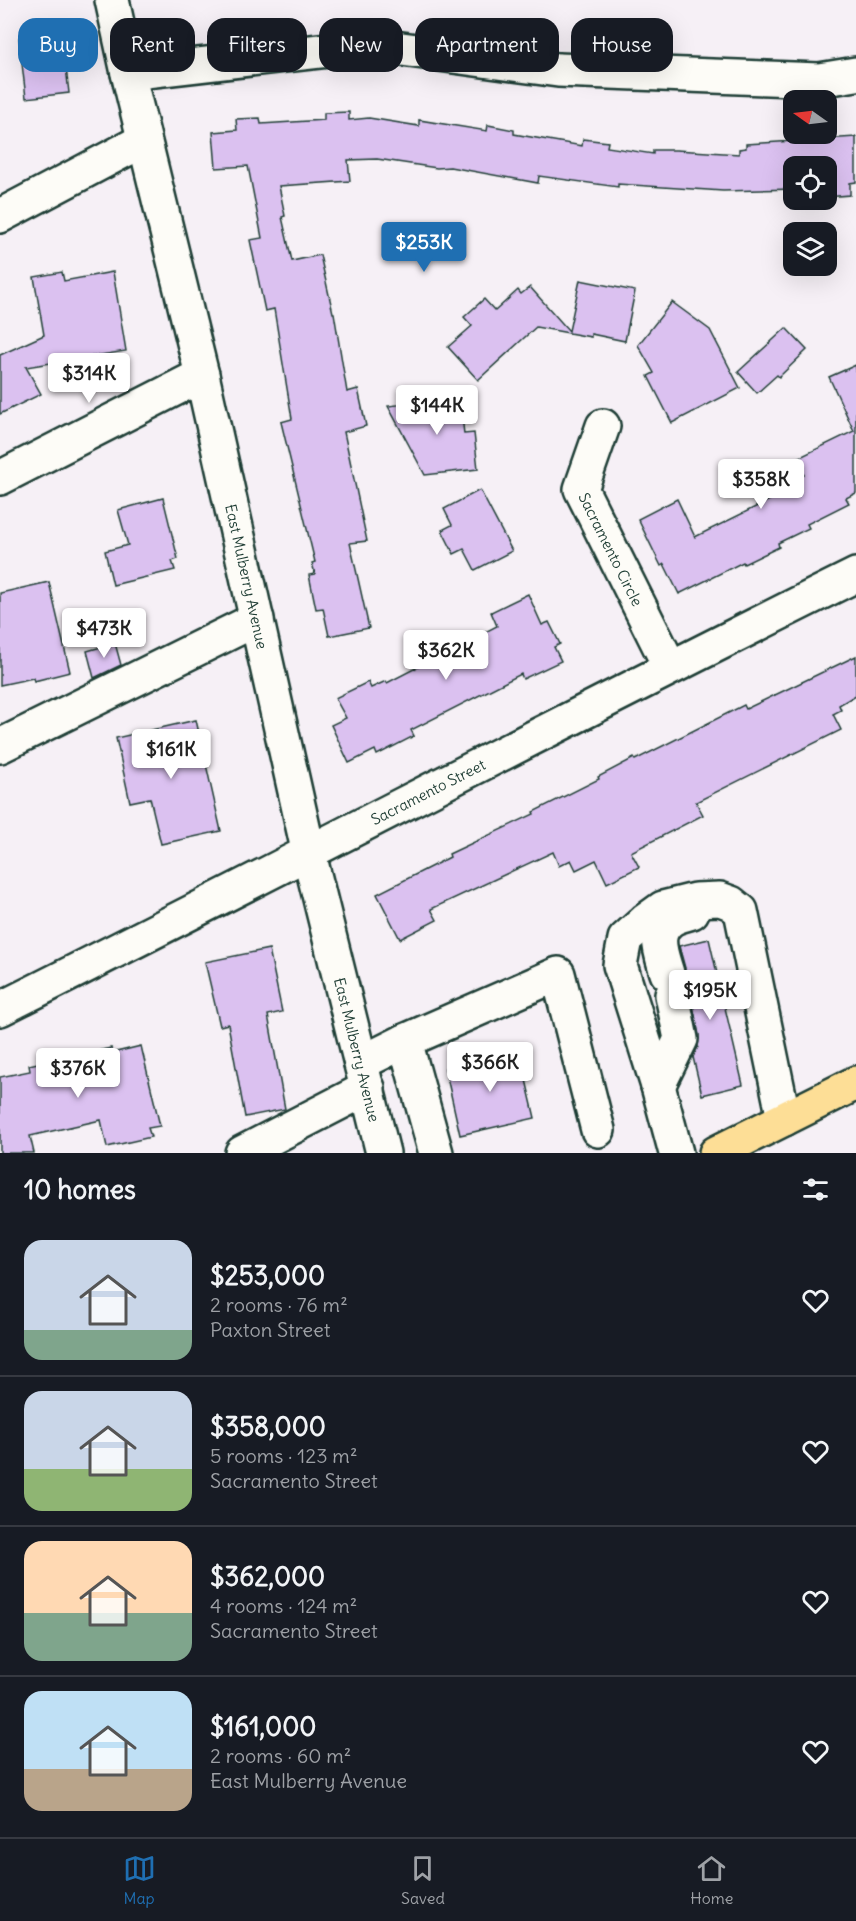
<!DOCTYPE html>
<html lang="en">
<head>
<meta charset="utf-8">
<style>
	:root { --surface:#171b24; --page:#242831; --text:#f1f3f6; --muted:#9ea1a6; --line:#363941; --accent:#1f6fb2 }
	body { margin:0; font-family:Delius,sans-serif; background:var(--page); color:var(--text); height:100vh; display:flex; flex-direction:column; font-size:22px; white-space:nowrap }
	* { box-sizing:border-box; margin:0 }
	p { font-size:20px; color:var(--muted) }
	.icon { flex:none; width:33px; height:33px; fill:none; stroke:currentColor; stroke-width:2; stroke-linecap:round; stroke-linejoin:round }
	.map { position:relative; height:1153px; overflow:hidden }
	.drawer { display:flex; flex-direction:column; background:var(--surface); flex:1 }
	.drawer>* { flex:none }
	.guide { position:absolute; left:18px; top:18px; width:820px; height:54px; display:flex; gap:12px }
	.needle { width:39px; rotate:284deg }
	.fabs { position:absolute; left:783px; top:90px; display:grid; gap:12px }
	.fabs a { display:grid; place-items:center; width:54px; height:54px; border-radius:12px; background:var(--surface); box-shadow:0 6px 24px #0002; font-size:30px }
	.price { position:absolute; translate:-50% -51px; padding:0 14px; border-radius:6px; background:#fff; color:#222; font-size:20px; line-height:39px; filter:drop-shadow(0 2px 3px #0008) }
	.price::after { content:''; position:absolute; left:50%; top:36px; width:18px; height:14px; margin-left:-9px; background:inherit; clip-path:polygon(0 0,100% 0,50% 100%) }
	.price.current { background:var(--accent); color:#fff }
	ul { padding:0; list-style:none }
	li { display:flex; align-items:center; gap:18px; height:150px; padding:0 24px }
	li+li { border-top:2px solid var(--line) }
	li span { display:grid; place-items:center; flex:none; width:168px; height:120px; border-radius:18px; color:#555 }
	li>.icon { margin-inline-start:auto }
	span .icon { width:72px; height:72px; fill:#fffc; stroke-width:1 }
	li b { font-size:26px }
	h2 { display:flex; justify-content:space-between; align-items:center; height:72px; padding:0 24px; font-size:26px }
	.tag { padding:0 21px; border-radius:18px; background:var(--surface); box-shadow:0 6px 24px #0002; font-size:21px; line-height:54px }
	.tag.current { background:var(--accent); color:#fff }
	.tabs { display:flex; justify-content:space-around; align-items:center; height:84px; border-top:2px solid var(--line); background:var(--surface); font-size:16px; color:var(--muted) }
	.tabs a { display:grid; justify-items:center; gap:3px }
	.tabs .current { color:var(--accent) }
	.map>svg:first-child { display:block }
</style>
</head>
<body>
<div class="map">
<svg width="856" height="1153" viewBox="0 0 856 1153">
	<rect width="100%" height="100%" fill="#f6f0f6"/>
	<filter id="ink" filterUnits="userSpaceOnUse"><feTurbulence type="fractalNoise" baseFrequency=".0167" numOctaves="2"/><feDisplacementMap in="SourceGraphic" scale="12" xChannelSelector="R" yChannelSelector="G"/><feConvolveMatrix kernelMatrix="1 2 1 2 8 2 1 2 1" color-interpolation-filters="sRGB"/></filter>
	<g filter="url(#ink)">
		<g fill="#dbc1f0" stroke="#1f3d34" stroke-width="1.5">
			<path d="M 62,33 L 69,93 L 26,98 L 19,38 Z"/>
			<path d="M 349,112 L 349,120 L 369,118 L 419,126 L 419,120 L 487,131 L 488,125 L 514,130 L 514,134 L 582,146 L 583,139 L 608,142 L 607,147 L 653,154 L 653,150 L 676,150 L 739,154 L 739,149 L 746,148 L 746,144 L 856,137 L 856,182 L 850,183 L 850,195 L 826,197 L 826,166 L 794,166 L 794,189 L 723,191 L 618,184 L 618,187 L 539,176 L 538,183 L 450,167 L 437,168 L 377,159 L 348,160 L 350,181 L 279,186 L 285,216 L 282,217 L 292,261 L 320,255 L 333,313 L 334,313 L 347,392 L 358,389 L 366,426 L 344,432 L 367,541 L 350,543 L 369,628 L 329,636 L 323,608 L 316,609 L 309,575 L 315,574 L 312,563 L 315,562 L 281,422 L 292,419 L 274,309 L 265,311 L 250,240 L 262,238 L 248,166 L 216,168 L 213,132 L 237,130 L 236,119 L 260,118 L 261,124 L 324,120 L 324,113 Z"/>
			<path d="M 62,272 L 64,281 L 113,272 L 126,351 L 26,367 L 41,394 L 0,414 L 0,355 L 44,335 L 34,277 Z"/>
			<path d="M 580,280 L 635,291 L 625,341 L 591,334 L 591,337 L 536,327 L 478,380 L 448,347 L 472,326 L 464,317 L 484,299 L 495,311 L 518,290 L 521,294 L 530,287 L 569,331 Z"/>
			<path d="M 672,302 L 710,330 L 740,388 L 672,423 L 648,376 L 654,373 L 638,345 Z"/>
			<path d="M 786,328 L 807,350 L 779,377 L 777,375 L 757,393 L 738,372 Z"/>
			<path d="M 856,365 L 856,493 L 846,498 L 849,503 L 807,524 L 809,528 L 778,543 L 779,547 L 744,564 L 743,562 L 679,594 L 664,564 L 661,566 L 638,519 L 677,499 L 695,537 L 800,485 L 796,478 L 804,475 L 796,459 L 854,431 L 829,377 Z"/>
			<path d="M 460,398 L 464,434 L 474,433 L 478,469 L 425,475 L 388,406 Z"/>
			<path d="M 480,490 L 512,551 L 475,570 L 464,549 L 454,554 L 442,530 L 452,525 L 444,509 Z"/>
			<path d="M 163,498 L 178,559 L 172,561 L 175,570 L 113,585 L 105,551 L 128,545 L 118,510 Z"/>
			<path d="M 49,582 L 70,672 L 34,681 L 33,678 L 0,685 L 0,593 Z"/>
			<path d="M 528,594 L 542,625 L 549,622 L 560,644 L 554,647 L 561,661 L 523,679 L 521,674 L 411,730 L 414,736 L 377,755 L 375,750 L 349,763 L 331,725 L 346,718 L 335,698 L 368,682 L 371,688 L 386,681 L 387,683 L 497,626 L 491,612 Z"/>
			<path d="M 115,643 L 121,665 L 94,678 L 87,651 Z"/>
			<path d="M 856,656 L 856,695 L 839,705 L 841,710 L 833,714 L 841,730 L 696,802 L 703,815 L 631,852 L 639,867 L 607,883 L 596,860 L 576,870 L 571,860 L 559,866 L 553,852 L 431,909 L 437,920 L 400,939 L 377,894 L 450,857 L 449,854 L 534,814 L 533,812 L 599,779 L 598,777 L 634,758 L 635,760 L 744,705 L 746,709 Z"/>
			<path d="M 196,720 L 221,831 L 161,844 L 150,798 L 130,802 L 116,738 Z"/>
			<path d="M 709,939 L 743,1085 L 702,1095 L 693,1057 L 698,1047 L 699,1035 L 690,991 L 683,981 L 685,968 L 679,946 Z"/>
			<path d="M 269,949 L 282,1012 L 268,1015 L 285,1109 L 245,1117 L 228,1024 L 220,1026 L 205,962 Z"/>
			<path d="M 141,1046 L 160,1126 L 148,1128 L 151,1137 L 107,1147 L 101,1120 L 30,1136 L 34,1153 L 0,1153 L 0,1077 L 30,1071 L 29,1065 L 75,1054 L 76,1056 L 111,1048 L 112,1053 Z"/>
			<path d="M 519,1050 L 535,1118 L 460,1135 L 445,1068 Z"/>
		</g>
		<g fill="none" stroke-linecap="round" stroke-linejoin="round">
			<g stroke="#1f3d34" stroke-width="38">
				<g id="minor">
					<path id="s1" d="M 112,0 L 128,73 L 202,375 L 309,854 L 383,1153"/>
					<path d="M 128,73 L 372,45 L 558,70 L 819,80 L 856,74"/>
					<path d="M 0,216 L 144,140"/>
					<path id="s2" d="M 603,426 L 581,489 L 670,667"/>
					<path d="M 0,478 L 202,375"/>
					<path d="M 0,746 L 257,619"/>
					<path d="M 667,973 C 661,953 651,931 674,918 C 680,915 687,914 692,912"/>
					<path id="s3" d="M 0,1009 C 286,866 569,717 856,575"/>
					<path d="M 405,1041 L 436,1153"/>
					<path d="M 361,1063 L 405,1041 L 558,974 L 598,1130"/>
					<path d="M 658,1086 L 681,1039 L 672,995"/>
					<path d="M 242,1153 L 368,1088"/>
					<path d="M 676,1153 L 658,1086 L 620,965 L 625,939 L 645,921 L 663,908 L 695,900 L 720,899 L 731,903 L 741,911 L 784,1119"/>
				</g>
			</g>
			<g stroke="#1f3d34" stroke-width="38">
				<path id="major" d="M 716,1153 L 856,1083"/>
			</g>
			<use href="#minor" stroke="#fdfcf7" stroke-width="33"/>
			<use href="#major" stroke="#fdde96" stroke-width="33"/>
		</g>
	</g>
	<g text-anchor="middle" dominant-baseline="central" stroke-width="6" stroke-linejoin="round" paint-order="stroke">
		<g font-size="15" fill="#1f3d34" stroke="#fdfcf7">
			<text stroke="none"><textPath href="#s2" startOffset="134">Sacramento Circle</textPath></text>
			<text stroke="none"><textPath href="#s1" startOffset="592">East Mulberry Avenue</textPath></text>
			<text stroke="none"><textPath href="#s3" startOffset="480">Sacramento Street</textPath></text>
			<text stroke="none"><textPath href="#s1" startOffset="1078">East Mulberry Avenue</textPath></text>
		</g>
	</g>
</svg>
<div class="fabs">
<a><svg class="needle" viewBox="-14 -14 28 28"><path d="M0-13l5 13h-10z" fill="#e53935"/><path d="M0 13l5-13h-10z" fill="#9ea1a6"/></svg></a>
<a><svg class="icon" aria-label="locate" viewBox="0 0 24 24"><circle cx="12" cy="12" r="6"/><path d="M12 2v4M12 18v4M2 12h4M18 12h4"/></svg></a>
<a><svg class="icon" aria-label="layers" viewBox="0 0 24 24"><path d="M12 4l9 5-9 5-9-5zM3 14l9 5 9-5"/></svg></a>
</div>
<b class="price current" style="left:424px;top:273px">$253K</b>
<b class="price" style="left:89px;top:404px">$314K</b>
<b class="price" style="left:437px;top:436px">$144K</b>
<b class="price" style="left:761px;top:510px">$358K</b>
<b class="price" style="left:104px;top:659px">$473K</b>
<b class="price" style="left:446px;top:681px">$362K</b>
<b class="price" style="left:171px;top:780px">$161K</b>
<b class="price" style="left:710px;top:1021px">$195K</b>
<b class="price" style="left:490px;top:1093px">$366K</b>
<b class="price" style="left:78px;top:1099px">$376K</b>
<div class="guide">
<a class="tag current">Buy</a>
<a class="tag">Rent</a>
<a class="tag">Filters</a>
<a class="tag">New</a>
<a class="tag">Apartment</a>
<a class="tag">House</a>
</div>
</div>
<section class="drawer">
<h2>10 homes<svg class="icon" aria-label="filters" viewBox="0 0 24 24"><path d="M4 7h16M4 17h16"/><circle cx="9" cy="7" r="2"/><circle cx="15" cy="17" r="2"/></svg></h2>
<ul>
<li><span style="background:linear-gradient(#c9d6e8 75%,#7fa58c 0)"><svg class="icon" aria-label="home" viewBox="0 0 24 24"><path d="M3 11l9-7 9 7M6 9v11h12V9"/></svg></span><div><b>$253,000</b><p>2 rooms · 76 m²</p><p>Paxton Street</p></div><svg class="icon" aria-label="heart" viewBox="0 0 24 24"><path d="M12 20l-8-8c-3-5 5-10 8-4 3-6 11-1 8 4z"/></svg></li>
<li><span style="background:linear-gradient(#c9d6e8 65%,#8fb573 0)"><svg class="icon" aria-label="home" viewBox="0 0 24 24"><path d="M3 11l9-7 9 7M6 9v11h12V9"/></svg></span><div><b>$358,000</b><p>5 rooms · 123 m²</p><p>Sacramento Street</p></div><svg class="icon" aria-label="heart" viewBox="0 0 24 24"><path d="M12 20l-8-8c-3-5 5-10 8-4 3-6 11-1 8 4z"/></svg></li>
<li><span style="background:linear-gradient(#ffd9b3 60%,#7fa58c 0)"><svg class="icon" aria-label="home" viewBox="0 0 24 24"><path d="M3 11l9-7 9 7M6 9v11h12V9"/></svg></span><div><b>$362,000</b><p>4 rooms · 124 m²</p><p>Sacramento Street</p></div><svg class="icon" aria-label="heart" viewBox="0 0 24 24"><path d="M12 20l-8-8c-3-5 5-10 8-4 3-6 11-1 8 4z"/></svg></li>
<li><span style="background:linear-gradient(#bfe0f5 65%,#b9a48a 0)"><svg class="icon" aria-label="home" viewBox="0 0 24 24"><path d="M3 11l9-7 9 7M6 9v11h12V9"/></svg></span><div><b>$161,000</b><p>2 rooms · 60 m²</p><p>East Mulberry Avenue</p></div><svg class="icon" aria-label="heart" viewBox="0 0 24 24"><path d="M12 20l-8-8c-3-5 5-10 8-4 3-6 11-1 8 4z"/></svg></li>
</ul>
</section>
<nav class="tabs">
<a class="current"><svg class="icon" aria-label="map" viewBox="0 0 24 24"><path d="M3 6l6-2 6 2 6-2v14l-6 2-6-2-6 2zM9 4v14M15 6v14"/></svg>Map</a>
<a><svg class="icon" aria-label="saved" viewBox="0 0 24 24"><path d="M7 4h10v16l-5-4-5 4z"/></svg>Saved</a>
<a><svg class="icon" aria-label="home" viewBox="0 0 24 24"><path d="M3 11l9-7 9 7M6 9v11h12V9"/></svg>Home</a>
</nav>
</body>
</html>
